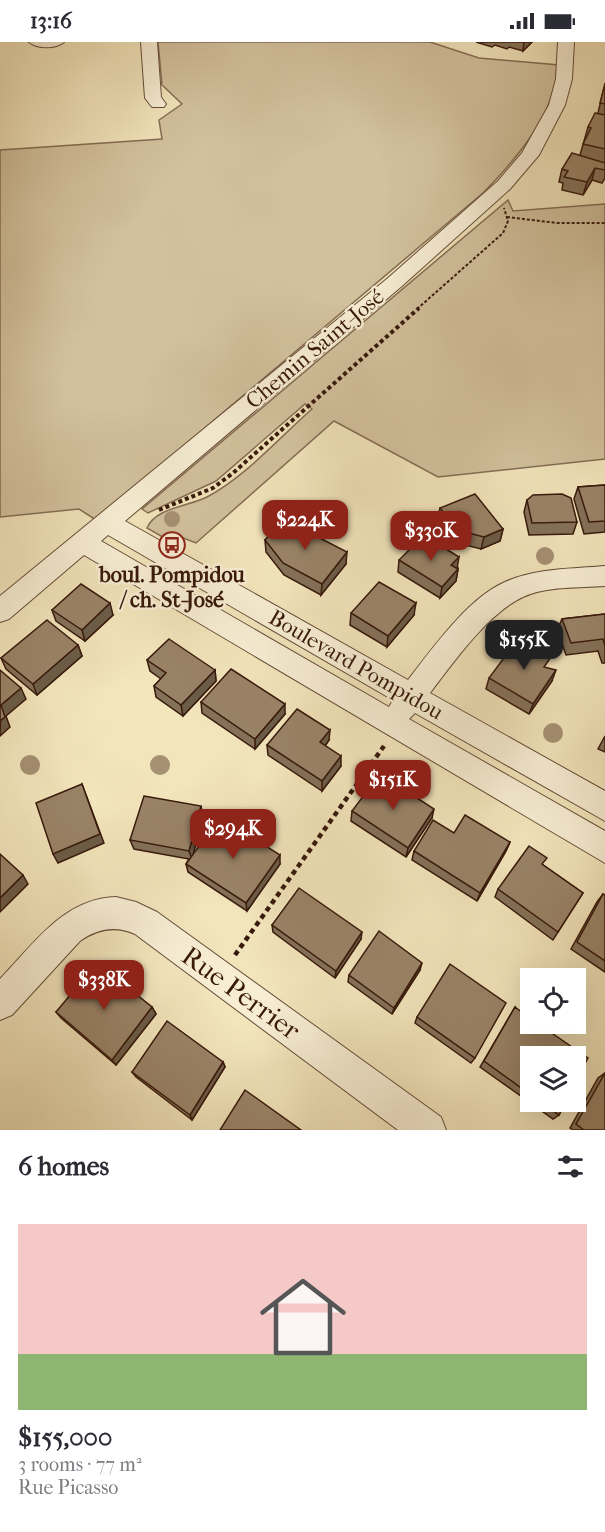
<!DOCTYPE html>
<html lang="en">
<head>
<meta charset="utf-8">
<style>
	:root { --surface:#fff; --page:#f2f2f3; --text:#2b2b33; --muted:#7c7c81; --line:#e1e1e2; --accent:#8f2418 }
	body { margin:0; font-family:"IM FELL French Canon",serif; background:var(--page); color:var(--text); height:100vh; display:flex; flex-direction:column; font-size:22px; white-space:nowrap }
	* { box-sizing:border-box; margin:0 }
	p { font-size:20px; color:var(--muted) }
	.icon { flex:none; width:33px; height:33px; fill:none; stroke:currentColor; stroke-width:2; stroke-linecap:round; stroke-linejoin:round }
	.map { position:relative; height:1088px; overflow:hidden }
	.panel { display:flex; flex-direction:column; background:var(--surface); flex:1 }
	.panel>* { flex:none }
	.fabs { position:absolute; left:520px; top:926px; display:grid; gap:12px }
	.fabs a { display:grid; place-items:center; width:66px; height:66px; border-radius:0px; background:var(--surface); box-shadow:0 6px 24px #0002; font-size:30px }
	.price { position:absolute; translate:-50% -51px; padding:0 14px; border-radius:12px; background:var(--accent); color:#fff; font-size:20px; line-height:39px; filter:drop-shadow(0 2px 3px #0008) }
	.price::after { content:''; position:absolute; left:50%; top:36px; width:18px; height:14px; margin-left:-9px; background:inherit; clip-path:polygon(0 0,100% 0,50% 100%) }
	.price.on { background:#222; color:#fff }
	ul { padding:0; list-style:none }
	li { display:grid; align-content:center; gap:12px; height:318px; padding:0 18px }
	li+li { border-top:2px solid var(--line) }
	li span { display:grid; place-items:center; height:186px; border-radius:0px; color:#555 }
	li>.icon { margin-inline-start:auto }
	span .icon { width:108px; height:108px; fill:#fffc; stroke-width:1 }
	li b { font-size:26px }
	h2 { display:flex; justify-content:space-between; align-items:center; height:72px; padding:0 18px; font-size:26px }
	.status { display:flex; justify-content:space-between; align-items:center; height:42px; padding:0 30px; background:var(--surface); direction:ltr }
	.status svg { height:16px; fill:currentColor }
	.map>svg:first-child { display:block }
</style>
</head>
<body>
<div class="status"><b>13:16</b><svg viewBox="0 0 49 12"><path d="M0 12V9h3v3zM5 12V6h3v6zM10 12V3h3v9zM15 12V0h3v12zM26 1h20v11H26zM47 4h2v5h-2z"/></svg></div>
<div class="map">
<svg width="605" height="1088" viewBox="0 0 605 1088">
	<rect width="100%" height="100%" fill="#f2e4bb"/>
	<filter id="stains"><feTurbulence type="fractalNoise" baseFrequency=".00333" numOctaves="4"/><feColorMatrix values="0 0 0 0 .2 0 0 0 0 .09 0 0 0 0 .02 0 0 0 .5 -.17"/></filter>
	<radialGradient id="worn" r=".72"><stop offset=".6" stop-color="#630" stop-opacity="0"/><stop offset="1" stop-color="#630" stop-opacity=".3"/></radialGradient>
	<g fill="#d2c19d" stroke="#856d54" stroke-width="1.5">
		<path d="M 158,0 L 430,0 L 479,16 L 559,23 C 553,75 518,115 483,151 L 96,478 L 79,467 L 0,475 L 0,108 L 162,97 L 159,78 L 182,62 L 162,43 Z"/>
		<path d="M 508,158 L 513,169 L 605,162 L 605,417 L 438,435 L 334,379 L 196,501 L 178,494 L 166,497 L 147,486 C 155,466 189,464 207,455 C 245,435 280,395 312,367 L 305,362 L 216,439 L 148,471 L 142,467 Z"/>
	</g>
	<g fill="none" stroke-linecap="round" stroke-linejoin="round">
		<g stroke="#664c37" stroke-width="2">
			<g id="minor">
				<path d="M 29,0 L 64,0 C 56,7 37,7 29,0 Z"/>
				<path d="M 141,0 L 157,0 L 161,55 L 166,62 L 164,65 L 152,65 L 145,56 Z"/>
				<path d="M 558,0 L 574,0 L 572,37 L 565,63 L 539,113 L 510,147 L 402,244 L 125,479 L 408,638 C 432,607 468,556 505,540 C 536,526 572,527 605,524 L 605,544 C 579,546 546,544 523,555 C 488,571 453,621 430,651 L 605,749 L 605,779 L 415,671 L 409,677 L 605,789 L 605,821 L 84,513 L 9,577 L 0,580 L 0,554 L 388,236 L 498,139 L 522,111 L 549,63 L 556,37 ZM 108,493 L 393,658 L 389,665 L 101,499 Z"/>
				<path d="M 116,855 L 136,860 L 157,870 L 441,1075 L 446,1088 L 398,1088 L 135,892 C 115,883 97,887 80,899 L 12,973 L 0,978 L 0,937 C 33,903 64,856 116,855 Z"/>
			</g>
		</g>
		<g stroke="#38190b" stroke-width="2" stroke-dasharray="3 2" stroke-linecap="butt">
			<path d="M 507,175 L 557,181 L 605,181"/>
			<path d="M 417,267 L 503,191 L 508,179 L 504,166"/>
		</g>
		<path stroke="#38190b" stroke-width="4" stroke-dasharray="4 3" stroke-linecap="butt" d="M 159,468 L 213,446 L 233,431 L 419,266"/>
		<path stroke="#38190b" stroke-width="4.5" stroke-dasharray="5 4" stroke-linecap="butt" d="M 235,913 L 384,704"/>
		<use href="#minor" fill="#f7edd3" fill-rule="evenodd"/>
	</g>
	<g fill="#a59072">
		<circle cx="172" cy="477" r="8"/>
		<circle cx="545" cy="514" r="9"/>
		<circle cx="553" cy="691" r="10"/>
		<circle cx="30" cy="723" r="10"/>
		<circle cx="160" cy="723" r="10"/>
	</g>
	<g fill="#847159" stroke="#38190b" stroke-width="1.5">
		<path d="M 476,0 L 532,0 L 523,9 L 509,5 L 507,7 L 495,3 L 492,5 Z"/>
		<path d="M 605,41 L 605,136 L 602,141 L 592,138 L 583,153 L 562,148 L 563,141 L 559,140 L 562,127 L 580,113 L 588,85 L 598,71 Z"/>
		<path d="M 605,443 L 605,490 L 584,492 L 574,457 L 578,445 Z"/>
		<path d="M 527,458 L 577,480 L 573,492 L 529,493 L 524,470 Z"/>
		<path d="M 440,466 L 503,487 L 500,499 L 481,507 L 454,500 L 437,478 Z"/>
		<path d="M 265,498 L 346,522 L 321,553 L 284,533 L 266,510 Z"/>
		<path d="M 399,518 L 457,526 L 458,527 L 456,539 L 440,556 L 398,530 Z"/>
		<path d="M 52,568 L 113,573 L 85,599 L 56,579 Z"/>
		<path d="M 351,571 L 414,573 L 387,605 L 350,583 Z"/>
		<path d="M 605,572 L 605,621 L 602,621 L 598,609 L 566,613 L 557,588 L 562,577 Z"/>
		<path d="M 78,603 L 82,614 L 37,653 L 6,627 L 1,616 Z"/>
		<path d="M 147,618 L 215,628 L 216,639 L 183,674 L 156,655 L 154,644 L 161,637 L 150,629 Z"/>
		<path d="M 489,636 L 552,639 L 529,672 L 486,647 Z"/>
		<path d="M 201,660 L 285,672 L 255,707 L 202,671 Z"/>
		<path d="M 605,694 L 605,710 L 598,707 Z"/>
		<path d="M 329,698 L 325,704 L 341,724 L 322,749 L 268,713 L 267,703 Z"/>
		<path d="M 352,769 L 432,776 L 406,815 L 351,779 Z"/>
		<path d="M 203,774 L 193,812 L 280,822 L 247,869 L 188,830 L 186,822 L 189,817 L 134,807 L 130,798 Z"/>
		<path d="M 454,791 L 510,800 L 506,809 L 477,859 L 412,818 L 414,809 Z"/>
		<path d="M 543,823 L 583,851 L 553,898 L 495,855 L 498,847 Z"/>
		<path d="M 603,852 L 605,853 L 605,930 L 571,907 L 597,860 Z"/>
		<path d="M 272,883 L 361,897 L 335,936 L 273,890 Z"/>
		<path d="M 420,928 L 392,972 L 348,940 L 349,933 Z"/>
		<path d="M 152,965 L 156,972 L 116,1023 L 61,976 L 56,970 Z"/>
		<path d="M 515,965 L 531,1014 L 531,1059 L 566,1059 L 559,1073 L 553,1077 L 480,1025 Z"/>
		<path d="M 417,975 L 475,1016 L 471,1021 L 415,981 Z"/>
		<path d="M 223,1020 L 225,1025 L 192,1078 L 136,1035 L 132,1030 Z"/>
		<path d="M 605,1031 L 605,1088 L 573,1088 L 570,1086 L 598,1036 Z"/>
	</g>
	<g fill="#6b5c48" stroke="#38190b" stroke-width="1.5">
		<path d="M 524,0 L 532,0 L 523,9 Z"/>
		<path d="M 595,126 L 592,138 L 583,153 L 587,140 Z"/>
		<path d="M 503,487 L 500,499 L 481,507 L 484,495 Z"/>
		<path d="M 347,510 L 346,522 L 321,553 L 322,542 Z"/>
		<path d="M 459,515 L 457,527 L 451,523 Z"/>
		<path d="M 458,527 L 456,539 L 440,556 L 442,545 Z"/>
		<path d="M 110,561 L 113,573 L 85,599 L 82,588 Z"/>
		<path d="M 416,561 L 414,573 L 387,605 L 388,594 Z"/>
		<path d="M 78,603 L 82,614 L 37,653 L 33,642 Z"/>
		<path d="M 215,628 L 216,639 L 183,674 L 181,663 Z"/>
		<path d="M 556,628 L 552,639 L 529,672 L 533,662 Z"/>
		<path d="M 21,646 L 26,657 L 6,674 L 10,685 L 0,694 L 1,663 Z"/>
		<path d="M 285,662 L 285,672 L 255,707 L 255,697 Z"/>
		<path d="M 330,688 L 329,698 L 320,711 L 320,700 Z"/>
		<path d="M 341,714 L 341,724 L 322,749 L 322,739 Z"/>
		<path d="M 82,742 L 104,801 L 58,821 L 53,812 Z"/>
		<path d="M 201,764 L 203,774 L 192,817 L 189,809 Z"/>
		<path d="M 434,767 L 432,776 L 406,815 L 408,806 Z"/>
		<path d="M 510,800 L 506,809 L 477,859 L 480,851 Z"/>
		<path d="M 280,813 L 280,822 L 247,869 L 246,861 Z"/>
		<path d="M 23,833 L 28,842 L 0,870 L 0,856 Z"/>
		<path d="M 362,890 L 361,897 L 335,936 L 336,929 Z"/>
		<path d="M 422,921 L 420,928 L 392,972 L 394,966 Z"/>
		<path d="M 152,965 L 156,972 L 116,1023 L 112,1018 Z"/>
		<path d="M 223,1020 L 225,1025 L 192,1078 L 190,1073 Z"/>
	</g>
	<g fill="#998367" stroke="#38190b" stroke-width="1.5">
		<path d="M 604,46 L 605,46 L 605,62 L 600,61 Z"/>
		<path d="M 595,71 L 605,73 L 605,107 L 583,102 L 591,86 L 588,85 Z"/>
		<path d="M 572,111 L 605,121 L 605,128 L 595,126 L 587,140 L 564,135 L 568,129 L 562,127 Z"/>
		<path d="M 605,443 L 605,479 L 589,480 L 578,445 Z"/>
		<path d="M 475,452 L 503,487 L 484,495 L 457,488 L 440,466 Z"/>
		<path d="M 562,452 L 571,456 L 577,480 L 532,481 L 527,458 L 533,453 Z"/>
		<path d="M 283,477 L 347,510 L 322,542 L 283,521 L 265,498 Z"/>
		<path d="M 430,497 L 459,515 L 451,523 L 458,527 L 442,545 L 399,518 L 417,500 L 424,504 Z"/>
		<path d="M 379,540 L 416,561 L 388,594 L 351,571 Z"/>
		<path d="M 81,542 L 110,561 L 82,588 L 52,568 Z"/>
		<path d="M 605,572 L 605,604 L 603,597 L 571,601 L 562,577 Z"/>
		<path d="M 47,578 L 78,603 L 33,642 L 1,616 Z"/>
		<path d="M 169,597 L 215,628 L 181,663 L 154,644 L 166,631 L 147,618 Z"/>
		<path d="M 518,597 L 551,615 L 544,625 L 556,628 L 533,662 L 489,636 Z"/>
		<path d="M 231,627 L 285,662 L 255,697 L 201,660 Z"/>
		<path d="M 0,628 L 21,646 L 1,663 L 5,675 L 0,679 Z"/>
		<path d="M 297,667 L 330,688 L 320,700 L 341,714 L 322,739 L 267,703 Z"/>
		<path d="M 380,732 L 434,767 L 408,806 L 352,769 Z"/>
		<path d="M 82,742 L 100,792 L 53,812 L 36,761 Z"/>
		<path d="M 144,754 L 201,764 L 189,809 L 130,798 Z"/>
		<path d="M 465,773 L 510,800 L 480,851 L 414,809 L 433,778 L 454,791 Z"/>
		<path d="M 220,775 L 280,813 L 246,861 L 186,822 Z"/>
		<path d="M 529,804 L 547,816 L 542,822 L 583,851 L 558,890 L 498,847 Z"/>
		<path d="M 0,812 L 23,833 L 0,856 Z"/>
		<path d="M 299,846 L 362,890 L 336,929 L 272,883 Z"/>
		<path d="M 603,852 L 605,853 L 605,919 L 577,900 Z"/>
		<path d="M 379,889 L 422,921 L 394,966 L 349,933 Z"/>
		<path d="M 97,921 L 152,965 L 112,1018 L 56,970 Z"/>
		<path d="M 450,922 L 506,961 L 475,1016 L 417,975 Z"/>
		<path d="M 515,965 L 531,977 L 531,981 L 537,981 L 588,1016 L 576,1038 L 576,1014 L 531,1014 L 531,1053 L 484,1019 Z"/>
		<path d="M 167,979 L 223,1020 L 190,1073 L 132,1030 Z"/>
		<path d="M 605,1031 L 605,1088 L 584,1088 L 576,1082 Z"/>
		<path d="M 245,1048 L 301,1088 L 220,1088 Z"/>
		<path d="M 540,1059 L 566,1059 L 559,1073 Z"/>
	</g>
	<defs>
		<g id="bus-ring" transform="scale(1.35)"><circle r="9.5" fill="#f7edd3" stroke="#8f2418" stroke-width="1.5"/><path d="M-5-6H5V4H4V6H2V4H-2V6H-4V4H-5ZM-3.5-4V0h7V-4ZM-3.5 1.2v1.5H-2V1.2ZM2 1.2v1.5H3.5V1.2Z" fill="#8f2418"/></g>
	</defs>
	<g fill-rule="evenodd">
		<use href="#bus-ring" x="172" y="503"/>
	</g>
	<g text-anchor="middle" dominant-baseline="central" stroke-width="5" stroke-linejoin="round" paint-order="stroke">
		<g font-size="22" fill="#38190b" stroke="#f7edd3">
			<text transform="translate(315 307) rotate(-40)">Chemin Saint-José</text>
			<text transform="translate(356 623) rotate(30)">Boulevard Pompidou</text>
		</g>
		<g font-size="22" font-weight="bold" fill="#38190b" stroke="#f7edd3">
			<text x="172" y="533">boul. Pompidou<tspan x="172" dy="25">/ ch. St-José</tspan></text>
		</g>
		<g font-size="27" fill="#38190b" stroke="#f7edd3">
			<text transform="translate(241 951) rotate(36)">Rue Perrier</text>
		</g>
	</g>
	<rect width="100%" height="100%" filter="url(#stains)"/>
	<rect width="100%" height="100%" fill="url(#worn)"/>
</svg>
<div class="fabs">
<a><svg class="icon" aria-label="locate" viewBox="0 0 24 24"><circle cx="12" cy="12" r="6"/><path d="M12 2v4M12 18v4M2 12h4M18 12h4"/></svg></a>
<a><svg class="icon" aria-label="layers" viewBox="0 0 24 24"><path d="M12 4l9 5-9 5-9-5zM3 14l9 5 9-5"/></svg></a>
</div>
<b class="price" style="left:305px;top:509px">$224K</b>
<b class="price" style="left:431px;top:520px">$330K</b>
<b class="price on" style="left:524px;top:629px">$155K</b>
<b class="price" style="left:393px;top:769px">$151K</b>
<b class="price" style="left:233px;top:818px">$294K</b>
<b class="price" style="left:104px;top:969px">$338K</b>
</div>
<section class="panel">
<h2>6 homes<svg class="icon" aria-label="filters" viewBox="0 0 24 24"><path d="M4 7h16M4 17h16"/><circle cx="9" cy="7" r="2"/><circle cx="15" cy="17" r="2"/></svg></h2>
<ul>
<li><span style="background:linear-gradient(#f6c9c9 70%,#8fb573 0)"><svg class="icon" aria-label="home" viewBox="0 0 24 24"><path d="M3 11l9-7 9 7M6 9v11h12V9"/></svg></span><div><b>$155,000</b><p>3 rooms · 77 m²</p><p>Rue Picasso</p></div></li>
</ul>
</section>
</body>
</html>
